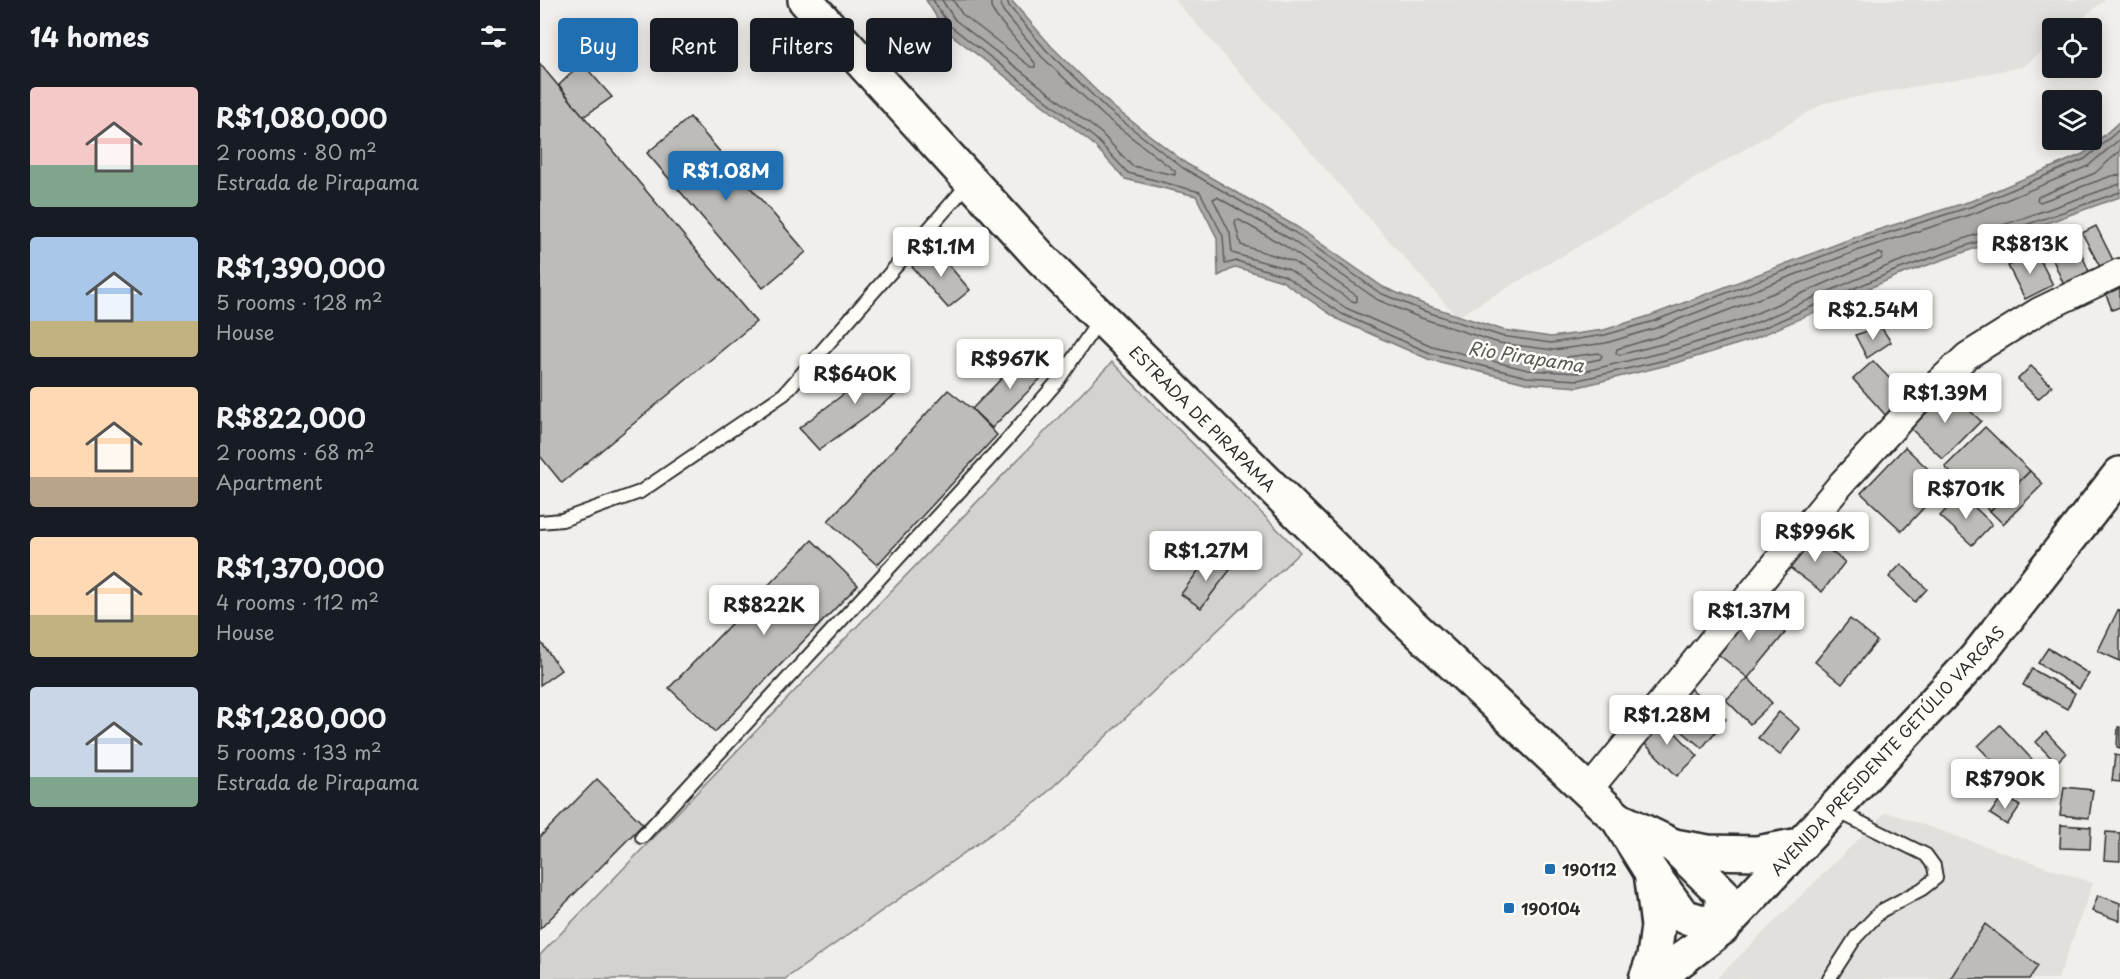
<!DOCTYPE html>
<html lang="en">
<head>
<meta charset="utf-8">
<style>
	:root { --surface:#171b24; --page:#242831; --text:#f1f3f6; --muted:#9ea1a6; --accent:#1f6fb2 }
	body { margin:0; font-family:"Playpen Sans",sans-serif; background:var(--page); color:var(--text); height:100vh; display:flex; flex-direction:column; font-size:22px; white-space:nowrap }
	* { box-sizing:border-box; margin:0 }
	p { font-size:20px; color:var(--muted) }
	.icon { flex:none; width:33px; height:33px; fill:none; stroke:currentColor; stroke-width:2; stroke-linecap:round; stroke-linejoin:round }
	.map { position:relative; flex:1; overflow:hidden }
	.sheet { display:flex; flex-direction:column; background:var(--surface); width:540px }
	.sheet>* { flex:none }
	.banner { position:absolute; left:18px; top:18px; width:570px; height:54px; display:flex; gap:12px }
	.buttons { position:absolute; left:1502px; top:18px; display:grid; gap:12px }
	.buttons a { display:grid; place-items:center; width:60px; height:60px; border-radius:6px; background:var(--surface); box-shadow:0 3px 15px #0003; font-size:30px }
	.price { position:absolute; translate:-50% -51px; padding:0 14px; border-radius:6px; background:#fff; color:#222; font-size:20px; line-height:39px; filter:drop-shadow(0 2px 3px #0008) }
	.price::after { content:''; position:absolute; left:50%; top:36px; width:18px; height:14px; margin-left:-9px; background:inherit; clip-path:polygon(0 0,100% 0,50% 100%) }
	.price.selected { background:var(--accent); color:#fff }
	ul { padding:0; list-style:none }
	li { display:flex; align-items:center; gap:18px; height:150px; padding:0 30px }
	li span { display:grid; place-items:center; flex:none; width:168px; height:120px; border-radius:6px; color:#555 }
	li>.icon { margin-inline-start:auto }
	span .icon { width:72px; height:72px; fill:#fffc; stroke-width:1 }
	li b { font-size:26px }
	h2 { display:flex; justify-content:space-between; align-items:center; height:72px; padding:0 30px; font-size:26px }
	.pill { padding:0 21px; border-radius:6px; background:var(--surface); box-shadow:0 3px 15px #0003; font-size:21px; line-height:54px }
	.pill.selected { background:var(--accent); color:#fff }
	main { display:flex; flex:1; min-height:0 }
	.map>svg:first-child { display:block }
</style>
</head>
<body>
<main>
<section class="sheet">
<h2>14 homes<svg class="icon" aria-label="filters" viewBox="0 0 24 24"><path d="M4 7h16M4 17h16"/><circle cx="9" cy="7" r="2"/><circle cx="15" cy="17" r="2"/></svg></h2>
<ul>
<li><span style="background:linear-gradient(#f6c9c9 65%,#7fa58c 0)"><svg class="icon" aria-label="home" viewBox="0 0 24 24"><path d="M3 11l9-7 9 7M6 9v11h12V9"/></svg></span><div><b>R$1,080,000</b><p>2 rooms · 80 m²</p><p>Estrada de Pirapama</p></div></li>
<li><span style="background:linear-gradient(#a9c7e8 70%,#c2b280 0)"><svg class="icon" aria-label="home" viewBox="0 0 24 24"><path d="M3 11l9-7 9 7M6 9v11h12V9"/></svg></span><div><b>R$1,390,000</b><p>5 rooms · 128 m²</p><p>House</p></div></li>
<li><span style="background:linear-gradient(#ffd9b3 75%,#b9a48a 0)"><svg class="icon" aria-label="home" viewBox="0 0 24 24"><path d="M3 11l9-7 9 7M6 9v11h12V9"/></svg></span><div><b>R$822,000</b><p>2 rooms · 68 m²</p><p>Apartment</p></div></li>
<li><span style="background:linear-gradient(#ffd9b3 65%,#c2b280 0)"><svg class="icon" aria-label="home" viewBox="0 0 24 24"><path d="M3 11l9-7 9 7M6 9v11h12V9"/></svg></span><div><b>R$1,370,000</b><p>4 rooms · 112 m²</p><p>House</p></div></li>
<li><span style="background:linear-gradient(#c9d6e8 75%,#7fa58c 0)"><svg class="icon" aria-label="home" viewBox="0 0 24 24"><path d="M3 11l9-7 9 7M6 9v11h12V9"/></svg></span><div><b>R$1,280,000</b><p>5 rooms · 133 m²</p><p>Estrada de Pirapama</p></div></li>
</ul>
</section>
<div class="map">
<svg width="1580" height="979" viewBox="0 0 1580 979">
	<rect width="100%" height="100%" fill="#f0efeb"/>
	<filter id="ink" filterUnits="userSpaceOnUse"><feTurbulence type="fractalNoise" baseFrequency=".0167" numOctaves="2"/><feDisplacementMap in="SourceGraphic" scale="12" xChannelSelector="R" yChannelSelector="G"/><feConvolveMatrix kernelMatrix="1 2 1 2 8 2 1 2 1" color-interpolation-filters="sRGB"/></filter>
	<g filter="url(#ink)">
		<g fill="#e1e0dc">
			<path d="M 635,0 L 1565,0 L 1530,28 L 1512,28 L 1512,43 L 1483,67 L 1284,103 L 917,317 Z"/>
			<path d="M 1346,812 L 1553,883 L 1518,979 L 1176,979 Z"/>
		</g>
		<path fill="#d3d2cf" stroke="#7f7e7d" stroke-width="1.5" d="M 572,362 L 760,552 L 498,801 L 245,979 L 0,979 L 0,955 Z"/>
		<path fill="#aaa9a7" stroke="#777775" stroke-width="1.5" d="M 386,0 L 471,0 L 512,47 L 572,106 L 647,164 L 757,227 L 843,287 L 886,305 L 963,330 L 1011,337 L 1064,330 L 1112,315 L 1318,236 L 1431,201 L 1543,154 L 1580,121 L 1580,197 L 1357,276 L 1211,340 L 1136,363 L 1038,387 L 986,383 L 888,359 L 799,320 L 742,281 L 696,267 L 678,276 L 677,238 L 656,196 L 585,179 L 553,144 L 404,29 Z"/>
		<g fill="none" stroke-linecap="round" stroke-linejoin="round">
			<g stroke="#5e5d5d" stroke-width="1.5">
				<path d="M 393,0 L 409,25 L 556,139 L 588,173 L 660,192 L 683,236 L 685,264 L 697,261 L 745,276 L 802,314 L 890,353 L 987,377 L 1038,380 L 1134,358 L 1209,334 L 1354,271 L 1580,192"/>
				<path d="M 402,0 L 415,20 L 561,133 L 592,166 L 635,175 L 635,171 L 564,116 L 502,57 L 463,11 L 460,0"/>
				<path d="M 413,0 L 422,14 L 491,67 L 495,67 L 495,63 L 456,16 L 451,8 L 451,0"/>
				<path d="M 467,0 L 469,6 L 507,51 L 568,110 L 643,168 L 754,232 L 840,293 L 884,311 L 961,336 L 1011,343 L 1065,335 L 1114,321 L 1319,242 L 1433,206 L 1545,159 L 1580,129"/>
				<path d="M 1580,139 L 1548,166 L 1435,213 L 1322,249 L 1116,328 L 1066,343 L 1013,350 L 959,343 L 881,318 L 838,300 L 750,239 L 677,197 L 673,199 L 690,233 L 692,253 L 748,269 L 806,308 L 892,346 L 988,370 L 1038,373 L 1132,350 L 1206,327 L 1352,264 L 1580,184"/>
				<path d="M 1580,151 L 1555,173 L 1498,197 L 1497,200 L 1500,202 L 1571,176 L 1580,175"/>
				<path d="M 696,220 L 699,220 L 745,246 L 817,296 L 817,301 L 815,302 L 810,300 L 752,261 L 701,245 L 695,223 Z"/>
				<path d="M 1339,253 L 1343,255 L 1341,259 L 1203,319 L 1130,342 L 1079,355 L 1076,353 L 1077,349 L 1120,336 Z"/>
				<path d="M 1059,353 L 1062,356 L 1060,359 L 1037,364 L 1027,363 L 1025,361 L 1027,357 Z"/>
			</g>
		</g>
		<g fill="#bdbcb8" stroke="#2b2b2b" stroke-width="1.5">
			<path d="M 42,63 L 72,97 L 43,117 L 19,85 Z"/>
			<path d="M 0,64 L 216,322 L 22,483 L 0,456 Z"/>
			<path d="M 150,117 L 266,252 L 223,288 L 107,153 Z"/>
			<path d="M 1556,226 L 1573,260 L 1560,267 L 1542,233 Z"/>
			<path d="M 1534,235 L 1552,279 L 1526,290 L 1507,246 Z"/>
			<path d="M 394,248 L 430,290 L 408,308 L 372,267 Z"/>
			<path d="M 1496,252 L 1513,285 L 1485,299 L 1468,266 Z"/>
			<path d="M 1580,277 L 1580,307 L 1572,310 L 1562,284 Z"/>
			<path d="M 1341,327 L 1351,342 L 1327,358 L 1315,335 Z"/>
			<path d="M 488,351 L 508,371 L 452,428 L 432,409 Z"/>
			<path d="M 350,359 L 369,385 L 279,450 L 259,428 Z"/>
			<path d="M 1333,361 L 1368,398 L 1348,418 L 1313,379 Z"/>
			<path d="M 1491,366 L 1512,386 L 1498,399 L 1478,379 Z"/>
			<path d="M 1406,389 L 1441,421 L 1403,459 L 1370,428 Z"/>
			<path d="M 408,390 L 432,409 L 457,435 L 337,565 L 288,521 Z"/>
			<path d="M 1445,427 L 1490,471 L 1450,511 L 1405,467 Z"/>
			<path d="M 1365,447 L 1405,485 L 1362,531 L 1321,493 Z"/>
			<path d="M 1490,471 L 1503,484 L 1463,524 L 1450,511 Z"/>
			<path d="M 1421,494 L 1452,524 L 1432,545 L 1400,516 Z"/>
			<path d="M 1268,534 L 1305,562 L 1282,592 L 1245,564 Z"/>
			<path d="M 272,540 L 318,585 L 175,732 L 129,688 Z"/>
			<path d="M 670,555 L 690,570 L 661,608 L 641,594 Z"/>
			<path d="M 1361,564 L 1387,589 L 1375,602 L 1349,577 Z"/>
			<path d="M 1210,606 L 1245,633 L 1208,678 L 1174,651 Z"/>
			<path d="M 1578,610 L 1580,611 L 1580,661 L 1558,651 Z"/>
			<path d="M 1310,619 L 1337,641 L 1302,684 L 1275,662 Z"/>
			<path d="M 0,641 L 21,670 L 0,685 Z"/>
			<path d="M 1508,648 L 1549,674 L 1539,689 L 1498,663 Z"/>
			<path d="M 1492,669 L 1535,693 L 1527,709 L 1483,685 Z"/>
			<path d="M 1208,678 L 1232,703 L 1210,724 L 1186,700 Z"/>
			<path d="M 1143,683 L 1186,719 L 1162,748 L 1119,712 Z"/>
			<path d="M 1239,712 L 1260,729 L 1240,755 L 1218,738 Z"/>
			<path d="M 1118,715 L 1158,756 L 1137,776 L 1097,736 Z"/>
			<path d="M 1460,725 L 1500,768 L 1478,788 L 1438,746 Z"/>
			<path d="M 1578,727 L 1580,727 L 1580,748 L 1577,747 Z"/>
			<path d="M 1506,732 L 1526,753 L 1516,763 L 1496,742 Z"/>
			<path d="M 1575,755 L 1580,756 L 1580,782 L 1572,781 Z"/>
			<path d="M 57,779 L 103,824 L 0,929 L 0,837 Z"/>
			<path d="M 1524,787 L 1553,790 L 1549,818 L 1520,815 Z"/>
			<path d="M 1463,795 L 1480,806 L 1467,825 L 1450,814 Z"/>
			<path d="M 1521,825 L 1551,827 L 1550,849 L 1520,848 Z"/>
			<path d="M 1566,832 L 1580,833 L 1580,861 L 1564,860 Z"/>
			<path d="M 1558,895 L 1580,903 L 1580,921 L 1552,911 Z"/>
			<path d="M 1445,924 L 1498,966 L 1489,979 L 1410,979 Z"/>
		</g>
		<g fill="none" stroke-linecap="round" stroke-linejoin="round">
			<g stroke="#2b2b2b" stroke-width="16">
				<g id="service">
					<path d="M 0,522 L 22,520 L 100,492 L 244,394 L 429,183"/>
					<path d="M 102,837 L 466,441 L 517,382 L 560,319"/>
					<path d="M 1289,979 L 1316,937 L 1341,911 L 1382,889 L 1396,878 L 1394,866 L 1386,855 L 1295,810"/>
				</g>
			</g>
			<g stroke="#2b2b2b" stroke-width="30">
				<path id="minor" d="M 1047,792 L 1302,483 L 1374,405 L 1427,356 L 1499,311 L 1580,272"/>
			</g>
			<g stroke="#2b2b2b" stroke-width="38">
				<path id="secondary" d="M 265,0 L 501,258 L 863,617 L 1078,819 L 1134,846 L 1182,893 L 1182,928 L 1143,916 L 1111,872 L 1078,819"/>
			</g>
			<g stroke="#2b2b2b" stroke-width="38">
				<g id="primary">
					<path d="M 1134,846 L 1168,852 L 1217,853 L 1260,845"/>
					<path d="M 1106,979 L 1114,957 L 1118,926 L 1111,872"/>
					<path d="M 1116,979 L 1182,928 L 1436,658 L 1580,474"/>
				</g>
			</g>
			<use href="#service" stroke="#fdfcf7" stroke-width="12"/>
			<use href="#minor" stroke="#fdfcf7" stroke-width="26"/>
			<use href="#secondary" stroke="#fdfcf7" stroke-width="33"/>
			<use href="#primary" stroke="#fdfcf7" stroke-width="33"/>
		</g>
	</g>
	<g fill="#1f6fb2" stroke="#fdfcf7" stroke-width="2">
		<rect x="1004" y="863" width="12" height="12" rx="3"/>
		<rect x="963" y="902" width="12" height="12" rx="3"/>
	</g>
	<g text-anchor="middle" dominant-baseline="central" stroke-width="5" stroke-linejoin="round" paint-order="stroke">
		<g font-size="16" fill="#2b2b2b" stroke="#fdfcf7">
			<text transform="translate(663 418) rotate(45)">ESTRADA DE PIRAPAMA</text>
			<text transform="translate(1347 750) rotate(-47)">AVENIDA PRESIDENTE GETÚLIO VARGAS</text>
		</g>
		<g font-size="16" font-weight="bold" fill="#2b2b2b" stroke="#fdfcf7" text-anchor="start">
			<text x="1022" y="869">190112</text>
			<text x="981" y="908">190104</text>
		</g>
		<g font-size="18" font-style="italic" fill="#575756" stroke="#fdfcf7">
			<text transform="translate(986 356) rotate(9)">Rio Pirapama</text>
		</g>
	</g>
</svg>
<div class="buttons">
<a><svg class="icon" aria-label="locate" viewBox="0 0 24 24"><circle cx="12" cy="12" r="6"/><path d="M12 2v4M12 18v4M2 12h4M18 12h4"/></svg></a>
<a><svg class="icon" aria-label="layers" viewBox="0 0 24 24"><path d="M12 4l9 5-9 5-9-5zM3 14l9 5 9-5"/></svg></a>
</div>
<b class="price selected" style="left:186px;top:202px">R$1.08M</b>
<b class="price" style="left:1490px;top:275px">R$813K</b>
<b class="price" style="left:401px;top:278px">R$1.1M</b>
<b class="price" style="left:1333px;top:341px">R$2.54M</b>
<b class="price" style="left:470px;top:390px">R$967K</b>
<b class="price" style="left:315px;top:405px">R$640K</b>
<b class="price" style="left:1405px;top:424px">R$1.39M</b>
<b class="price" style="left:1426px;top:520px">R$701K</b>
<b class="price" style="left:1275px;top:563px">R$996K</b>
<b class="price" style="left:666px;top:582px">R$1.27M</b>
<b class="price" style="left:224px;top:636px">R$822K</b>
<b class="price" style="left:1209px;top:642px">R$1.37M</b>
<b class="price" style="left:1127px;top:746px">R$1.28M</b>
<b class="price" style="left:1465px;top:810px">R$790K</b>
<div class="banner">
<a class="pill selected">Buy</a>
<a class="pill">Rent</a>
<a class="pill">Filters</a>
<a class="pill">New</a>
</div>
</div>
</main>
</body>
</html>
